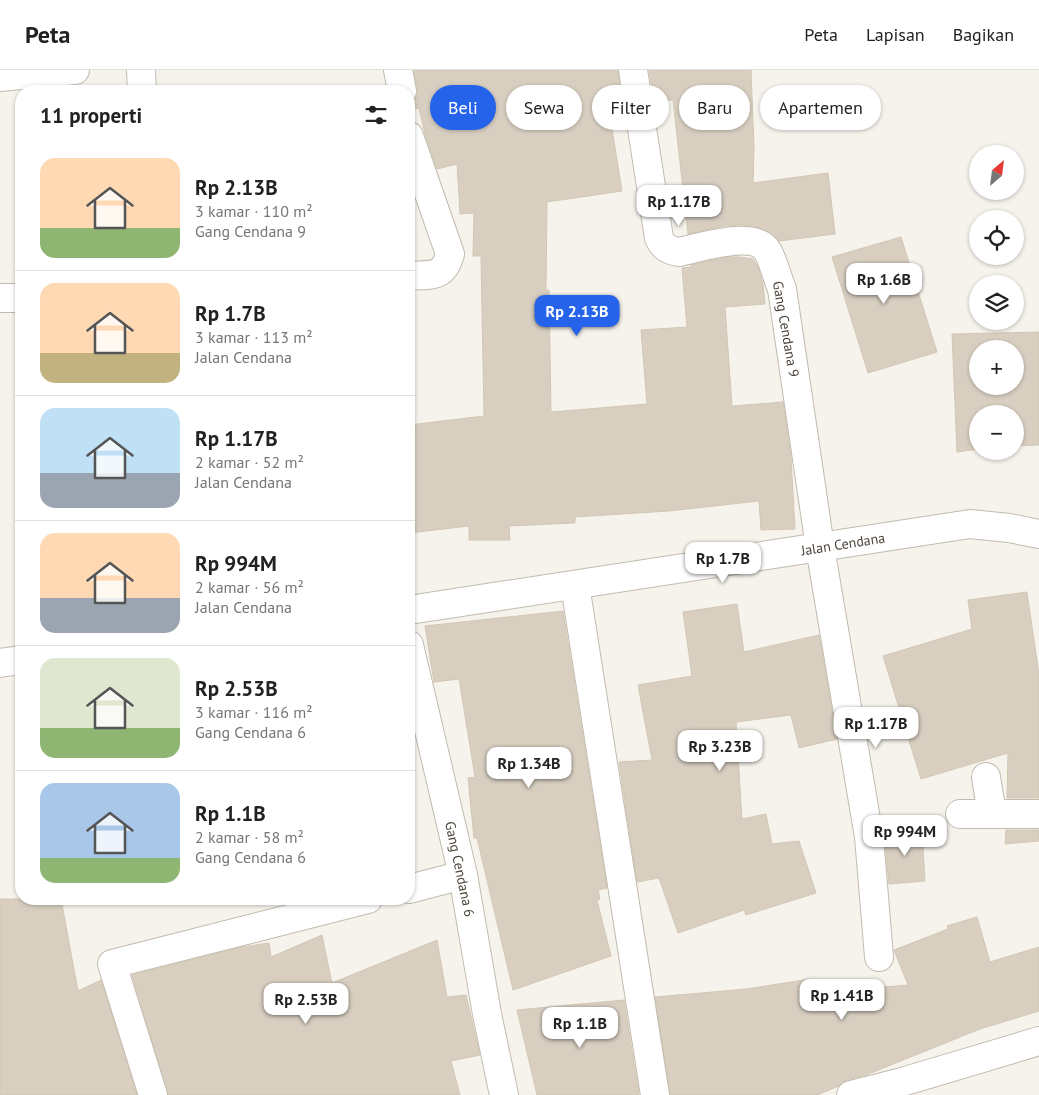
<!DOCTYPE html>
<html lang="id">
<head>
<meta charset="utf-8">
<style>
	:root { --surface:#fff; --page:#f6f6f6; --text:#222; --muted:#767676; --line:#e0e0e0; --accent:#2563eb }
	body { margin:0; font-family:"PT Sans",sans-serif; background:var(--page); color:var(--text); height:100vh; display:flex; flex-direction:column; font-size:19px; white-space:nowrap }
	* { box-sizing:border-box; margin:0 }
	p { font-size:16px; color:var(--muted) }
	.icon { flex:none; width:28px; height:28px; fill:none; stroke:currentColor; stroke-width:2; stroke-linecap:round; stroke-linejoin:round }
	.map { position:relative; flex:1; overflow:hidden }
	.sheet { position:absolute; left:15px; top:15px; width:400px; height:820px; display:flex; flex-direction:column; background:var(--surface); border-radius:20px; box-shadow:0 1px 4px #0004 }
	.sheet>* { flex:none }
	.banner { position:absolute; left:430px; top:15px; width:475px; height:45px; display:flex; gap:10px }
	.needle { width:32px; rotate:28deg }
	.fabs { position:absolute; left:969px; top:75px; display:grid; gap:10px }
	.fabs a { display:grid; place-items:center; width:55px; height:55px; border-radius:50%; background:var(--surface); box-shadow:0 1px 4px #0004; font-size:25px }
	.price { position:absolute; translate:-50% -42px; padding:0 11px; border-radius:10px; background:#fff; color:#222; font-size:16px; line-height:32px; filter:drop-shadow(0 1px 2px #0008) }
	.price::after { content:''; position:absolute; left:50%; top:30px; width:15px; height:11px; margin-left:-8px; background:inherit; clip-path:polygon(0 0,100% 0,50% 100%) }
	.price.on { background:var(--accent); color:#fff }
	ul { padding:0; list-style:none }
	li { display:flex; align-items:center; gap:15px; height:125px; padding:0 25px }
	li+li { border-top:1px solid var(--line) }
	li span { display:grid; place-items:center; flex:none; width:140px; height:100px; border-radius:15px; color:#555 }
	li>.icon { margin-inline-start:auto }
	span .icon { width:60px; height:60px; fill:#fffc; stroke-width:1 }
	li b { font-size:21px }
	h2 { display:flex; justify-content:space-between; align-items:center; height:60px; padding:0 25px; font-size:21px }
	.tag { padding:0 18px; border-radius:22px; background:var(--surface); box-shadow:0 1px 4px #0004; font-size:18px; line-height:45px }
	.tag.on { background:var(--accent); color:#fff }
	header { display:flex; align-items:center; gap:30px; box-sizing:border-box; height:70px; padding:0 25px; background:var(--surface); border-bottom:1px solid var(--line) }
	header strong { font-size:24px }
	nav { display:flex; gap:28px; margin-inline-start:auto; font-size:18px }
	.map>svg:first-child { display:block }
</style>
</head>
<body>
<header>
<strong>Peta</strong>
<nav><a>Peta</a><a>Lapisan</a><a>Bagikan</a></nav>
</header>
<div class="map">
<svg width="1039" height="1025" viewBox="0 0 1039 1025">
	<rect width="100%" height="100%" fill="#f6f3ec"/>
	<g fill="#d8cfc1" stroke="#d3c7b4" fill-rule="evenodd">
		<path d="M 414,0 L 618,0 L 622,33 L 608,34 L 622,121 L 547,132 L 546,220 L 549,220 L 551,342 L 647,334 L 641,260 L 687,257 L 682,198 L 692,197 L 691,195 L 728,187 L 740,187 L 753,189 L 758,197 L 763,214 L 765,234 L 725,237 L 732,336 L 783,332 L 791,388 L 795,459 L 761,460 L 759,431 L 669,441 L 575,447 L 575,453 L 509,456 L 510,470 L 469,470 L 469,456 L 409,463 L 409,355 L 484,346 L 481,186 L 473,186 L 474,143 L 460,144 L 457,94 L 437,99 L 425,64 L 419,38 L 409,39 L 409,35 L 413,32 L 417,26 L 417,18 Z"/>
		<path d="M 649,0 L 751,0 L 754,78 L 753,113 L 828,103 L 835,164 L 779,171 L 767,161 L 753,156 L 741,155 L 724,156 L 688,164 L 673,30 L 654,31 Z"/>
		<path d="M 901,167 L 937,282 L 868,303 L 832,187 Z"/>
		<path d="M 1039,262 L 1039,375 L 1015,376 L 1015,344 L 978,344 L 978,379 L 957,382 L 952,264 ZM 978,279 L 1015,279 L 1015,316 L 978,316 Z"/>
		<path d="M 1027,522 L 1039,605 L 1039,728 L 1007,728 L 1008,683 L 921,709 L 883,586 L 972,559 L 968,530 Z"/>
		<path d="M 737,534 L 744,582 L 819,565 L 837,669 L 799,678 L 791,645 L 736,652 L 742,749 L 766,744 L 772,774 L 799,771 L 816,823 L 746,845 L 744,840 L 678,863 L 659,808 L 637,812 L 619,692 L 652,690 L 638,615 L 692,606 L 683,542 Z"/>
		<path d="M 563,541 L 607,818 L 598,820 L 600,829 L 597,830 L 611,886 L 513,920 L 477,768 L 474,768 L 468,708 L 475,707 L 459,609 L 434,612 L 425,556 Z"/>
		<path d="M 922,759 L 925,811 L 889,814 L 884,763 Z"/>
		<path d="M 1006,760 L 1039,760 L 1039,771 L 1005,774 Z"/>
		<path d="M 0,829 L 61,829 L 78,921 L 101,910 L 137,1025 L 0,1025 Z"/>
		<path d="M 977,847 L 990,892 L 1039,877 L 1039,941 L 980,959 L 866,1005 L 847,1010 L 839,1016 L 817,1025 L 670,1025 L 655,927 L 747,919 L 810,909 L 812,923 L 908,915 L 894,880 L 948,859 L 947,856 Z"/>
		<path d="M 322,865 L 332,913 L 437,870 L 447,927 L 466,925 L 480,985 L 451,991 L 460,1025 L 168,1025 L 132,905 L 242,877 L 269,873 L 271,887 Z"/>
		<path d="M 624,930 L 639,1025 L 537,1025 L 517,940 Z"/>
	</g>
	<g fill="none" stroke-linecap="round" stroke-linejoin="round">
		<g stroke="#c2bbae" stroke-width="30">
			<g id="street">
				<path d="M 141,0 L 142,21"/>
				<path d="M 398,0 L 402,21"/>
				<path d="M 633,0 L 659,168 C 663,177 668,180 679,182 C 699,178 756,159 768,182 C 774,193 777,207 782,219 L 820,477 L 869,767 L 879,887"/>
				<path d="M 0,7 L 75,0"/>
				<path d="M 409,66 L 450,184 C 443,209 431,204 409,206"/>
				<path d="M 0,228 L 21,228"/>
				<path d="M 575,515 L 655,1025"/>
				<path d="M 409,540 L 970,454 L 1009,458 L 1039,464"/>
				<path d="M 409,575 L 463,805 L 487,944 L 504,1025"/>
				<path d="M 0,593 L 21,590"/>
				<path d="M 986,707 L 992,744"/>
				<path d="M 960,744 L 1039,744"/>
				<path d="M 409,819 L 463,805"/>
				<path d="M 153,1025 L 112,894 L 368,829"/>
				<path d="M 851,1025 L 902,1012 L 1039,971"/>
			</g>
		</g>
		<use href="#street" stroke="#fff" stroke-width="28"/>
	</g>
	<g text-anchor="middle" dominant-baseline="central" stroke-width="5" stroke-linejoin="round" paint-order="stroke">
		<g font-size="14" fill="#4b4439" stroke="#fff">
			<text transform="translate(786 259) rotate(80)">Gang Cendana 9</text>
			<text transform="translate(843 474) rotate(-9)">Jalan Cendana</text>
			<text transform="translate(460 799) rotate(78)">Gang Cendana 6</text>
		</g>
	</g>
</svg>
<div class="fabs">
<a><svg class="needle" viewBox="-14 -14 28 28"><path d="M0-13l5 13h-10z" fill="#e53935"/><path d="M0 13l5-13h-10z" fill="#767676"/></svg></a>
<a><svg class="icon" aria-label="locate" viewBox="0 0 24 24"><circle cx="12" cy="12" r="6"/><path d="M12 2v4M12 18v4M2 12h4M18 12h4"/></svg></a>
<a><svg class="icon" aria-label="layers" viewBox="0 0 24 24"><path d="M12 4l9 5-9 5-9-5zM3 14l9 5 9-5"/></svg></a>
<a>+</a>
<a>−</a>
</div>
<b class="price" style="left:679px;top:157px">Rp 1.17B</b>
<b class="price" style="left:884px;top:235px">Rp 1.6B</b>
<b class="price on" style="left:577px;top:267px">Rp 2.13B</b>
<b class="price" style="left:723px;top:514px">Rp 1.7B</b>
<b class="price" style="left:876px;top:679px">Rp 1.17B</b>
<b class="price" style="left:720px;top:702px">Rp 3.23B</b>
<b class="price" style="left:529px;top:719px">Rp 1.34B</b>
<b class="price" style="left:905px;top:787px">Rp 994M</b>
<b class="price" style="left:842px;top:951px">Rp 1.41B</b>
<b class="price" style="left:306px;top:955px">Rp 2.53B</b>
<b class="price" style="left:580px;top:979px">Rp 1.1B</b>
<div class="banner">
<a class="tag on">Beli</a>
<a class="tag">Sewa</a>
<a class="tag">Filter</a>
<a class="tag">Baru</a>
<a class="tag">Apartemen</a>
</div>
<section class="sheet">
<h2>11 properti<svg class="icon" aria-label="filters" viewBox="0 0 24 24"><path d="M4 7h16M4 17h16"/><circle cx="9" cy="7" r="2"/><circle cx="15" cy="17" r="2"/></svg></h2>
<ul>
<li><span style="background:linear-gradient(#ffd9b3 70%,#8fb573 0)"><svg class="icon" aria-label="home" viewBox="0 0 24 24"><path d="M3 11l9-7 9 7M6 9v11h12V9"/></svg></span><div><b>Rp 2.13B</b><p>3 kamar · 110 m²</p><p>Gang Cendana 9</p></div></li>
<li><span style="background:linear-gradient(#ffd9b3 70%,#c2b280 0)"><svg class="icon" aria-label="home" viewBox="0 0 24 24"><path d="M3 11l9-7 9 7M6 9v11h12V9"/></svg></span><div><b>Rp 1.7B</b><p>3 kamar · 113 m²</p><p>Jalan Cendana</p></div></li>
<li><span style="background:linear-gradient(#bfe0f5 65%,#9aa5b1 0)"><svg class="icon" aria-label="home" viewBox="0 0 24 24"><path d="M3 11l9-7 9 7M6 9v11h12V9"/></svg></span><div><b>Rp 1.17B</b><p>2 kamar · 52 m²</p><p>Jalan Cendana</p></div></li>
<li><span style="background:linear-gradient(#ffd9b3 65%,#9aa5b1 0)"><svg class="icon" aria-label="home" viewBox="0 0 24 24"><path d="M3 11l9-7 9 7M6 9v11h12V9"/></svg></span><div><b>Rp 994M</b><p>2 kamar · 56 m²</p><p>Jalan Cendana</p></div></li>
<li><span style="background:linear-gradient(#dfe7d0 70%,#8fb573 0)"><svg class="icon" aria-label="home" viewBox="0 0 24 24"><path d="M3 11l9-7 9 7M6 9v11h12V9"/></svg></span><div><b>Rp 2.53B</b><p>3 kamar · 116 m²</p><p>Gang Cendana 6</p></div></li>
<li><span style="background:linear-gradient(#a9c7e8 75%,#8fb573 0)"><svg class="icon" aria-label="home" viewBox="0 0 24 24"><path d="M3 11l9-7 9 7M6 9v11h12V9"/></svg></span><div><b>Rp 1.1B</b><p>2 kamar · 58 m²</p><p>Gang Cendana 6</p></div></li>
</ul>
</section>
</div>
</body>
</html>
